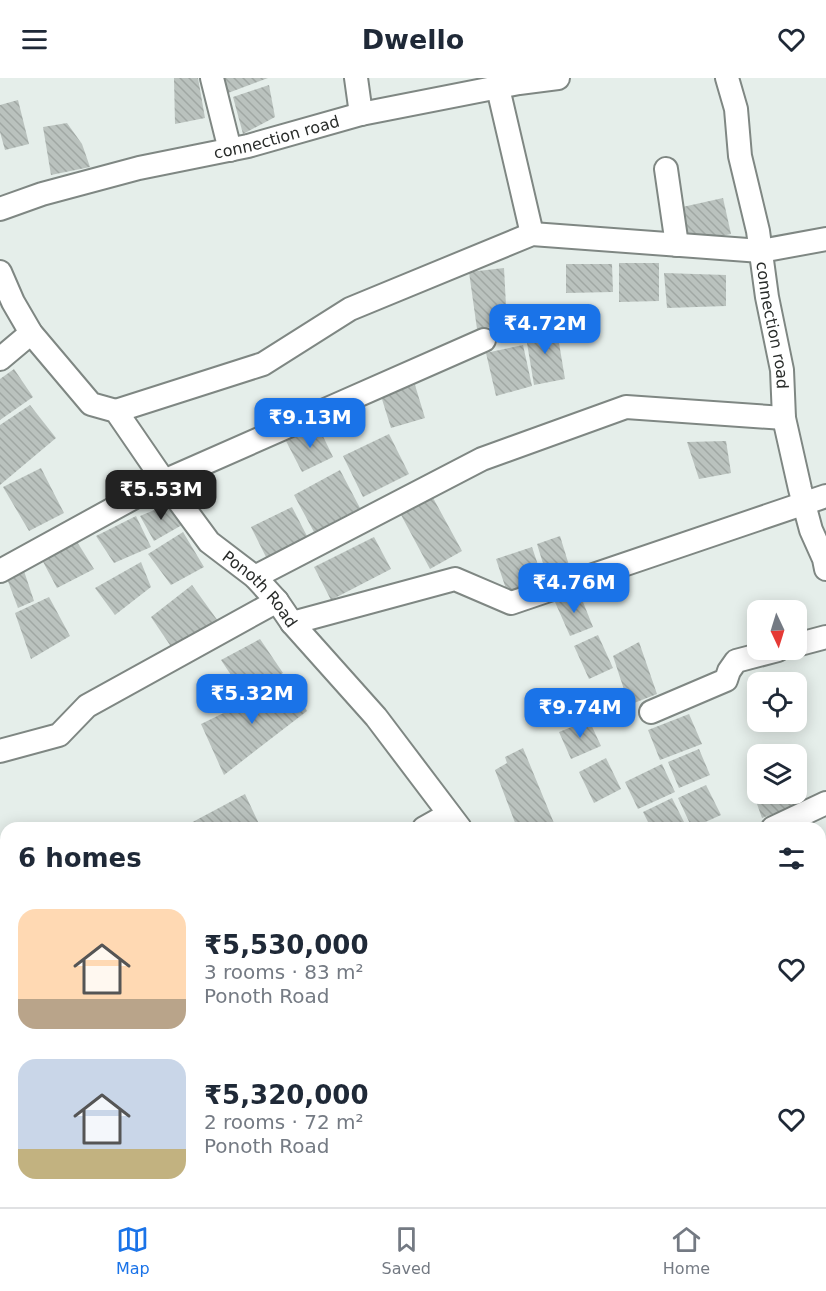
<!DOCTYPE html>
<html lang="en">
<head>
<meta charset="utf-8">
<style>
	:root { --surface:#fff; --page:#f2f2f3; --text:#1f2937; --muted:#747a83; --line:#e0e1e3; --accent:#1a73e8 }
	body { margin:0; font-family:"DejaVu Sans",sans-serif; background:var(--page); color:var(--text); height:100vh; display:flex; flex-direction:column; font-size:22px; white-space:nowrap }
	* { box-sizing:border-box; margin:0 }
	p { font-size:20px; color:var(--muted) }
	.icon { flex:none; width:33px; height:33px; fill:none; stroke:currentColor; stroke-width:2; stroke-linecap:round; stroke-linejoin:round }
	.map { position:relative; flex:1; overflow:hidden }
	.details { position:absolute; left:0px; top:744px; width:826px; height:386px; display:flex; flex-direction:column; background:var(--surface); border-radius:18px 18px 0 0; box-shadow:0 3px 15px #0003 }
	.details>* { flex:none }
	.needle { width:39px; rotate:176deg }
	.controls { position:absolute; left:747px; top:522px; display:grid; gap:12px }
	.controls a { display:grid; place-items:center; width:60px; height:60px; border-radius:12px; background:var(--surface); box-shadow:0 3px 15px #0003; font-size:30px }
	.price { position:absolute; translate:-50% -51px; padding:0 14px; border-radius:12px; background:var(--accent); color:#fff; font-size:20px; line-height:39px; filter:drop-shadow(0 2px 3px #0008) }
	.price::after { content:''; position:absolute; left:50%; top:36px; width:18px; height:14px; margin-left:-9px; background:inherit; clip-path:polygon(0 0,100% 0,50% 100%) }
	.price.selected { background:#222; color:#fff }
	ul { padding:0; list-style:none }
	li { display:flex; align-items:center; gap:18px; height:150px; padding:0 18px }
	li span { display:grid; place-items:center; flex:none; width:168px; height:120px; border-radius:18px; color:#555 }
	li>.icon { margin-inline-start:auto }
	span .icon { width:72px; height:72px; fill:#fffc; stroke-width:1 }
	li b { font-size:26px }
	h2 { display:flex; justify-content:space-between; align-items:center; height:72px; padding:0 18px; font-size:26px }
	header { display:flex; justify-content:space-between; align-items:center; height:78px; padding:0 18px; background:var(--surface); font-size:27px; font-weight:800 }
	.tab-bar { display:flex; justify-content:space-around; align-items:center; height:84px; border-top:2px solid var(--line); background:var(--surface); font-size:16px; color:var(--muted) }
	.tab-bar a { display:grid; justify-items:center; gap:3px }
	.tab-bar .selected { color:var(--accent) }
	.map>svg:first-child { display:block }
</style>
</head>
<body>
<header><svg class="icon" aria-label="menu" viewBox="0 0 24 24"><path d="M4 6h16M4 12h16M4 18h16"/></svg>Dwello<svg class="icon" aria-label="heart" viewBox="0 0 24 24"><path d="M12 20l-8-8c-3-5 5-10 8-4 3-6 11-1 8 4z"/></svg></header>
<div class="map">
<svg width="826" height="1129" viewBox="0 0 826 1129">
	<defs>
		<pattern id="building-back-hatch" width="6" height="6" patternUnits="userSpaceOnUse" patternTransform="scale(1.5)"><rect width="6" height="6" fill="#bac2be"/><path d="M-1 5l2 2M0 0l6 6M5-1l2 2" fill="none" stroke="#a0a7a3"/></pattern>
	</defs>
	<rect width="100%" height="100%" fill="#e5eeea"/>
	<g fill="url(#building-back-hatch)">
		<path d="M 174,0 L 198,0 L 205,40 L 175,46 Z"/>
		<path d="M 218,0 L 268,0 L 220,18 Z"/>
		<path d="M 269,7 L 275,39 L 243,56 L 233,19 Z"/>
		<path d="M 18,22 L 29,66 L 5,72 L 0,54 L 0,27 Z"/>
		<path d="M 67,45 L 82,66 L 90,89 L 51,97 L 43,49 Z"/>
		<path d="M 723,120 L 731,156 L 685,166 L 678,130 Z"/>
		<path d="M 619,185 L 659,185 L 659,223 L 619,224 Z"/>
		<path d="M 566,186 L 612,186 L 613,214 L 566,215 Z"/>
		<path d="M 504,190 L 507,247 L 477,251 L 469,194 Z"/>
		<path d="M 664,195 L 726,197 L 726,228 L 667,230 Z"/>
		<path d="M 556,247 L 565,301 L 534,307 L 525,253 Z"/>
		<path d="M 523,267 L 532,308 L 496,318 L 486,275 Z"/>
		<path d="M 14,291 L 33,319 L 0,342 L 0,301 Z"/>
		<path d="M 415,307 L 425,340 L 391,350 L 381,318 Z"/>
		<path d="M 30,327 L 56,360 L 0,407 L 0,347 Z"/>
		<path d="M 318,348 L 333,379 L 302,394 L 286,363 Z"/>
		<path d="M 389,356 L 409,396 L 363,419 L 343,378 Z"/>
		<path d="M 726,363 L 731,395 L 699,401 L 687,364 Z"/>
		<path d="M 41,390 L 64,435 L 29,453 L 3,409 Z"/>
		<path d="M 340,392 L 360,430 L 314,454 L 294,417 Z"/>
		<path d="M 432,418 L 462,473 L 430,491 L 400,435 Z"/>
		<path d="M 171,425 L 182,447 L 154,463 L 140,438 Z"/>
		<path d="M 292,429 L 308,460 L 267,481 L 251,449 Z"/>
		<path d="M 136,438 L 151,469 L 114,485 L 96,458 Z"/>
		<path d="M 183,454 L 204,489 L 171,507 L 148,476 Z"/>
		<path d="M 560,458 L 572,497 L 549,505 L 537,466 Z"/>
		<path d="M 74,459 L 94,491 L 57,510 L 41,480 Z"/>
		<path d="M 374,459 L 391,491 L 331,522 L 314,489 Z"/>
		<path d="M 532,469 L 544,505 L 508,517 L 496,481 Z"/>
		<path d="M 141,484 L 151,509 L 115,537 L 95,510 Z"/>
		<path d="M 23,490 L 34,523 L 18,530 L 6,498 Z"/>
		<path d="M 192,507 L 218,543 L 174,573 L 151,539 Z"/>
		<path d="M 579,514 L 593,549 L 570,558 L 555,524 Z"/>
		<path d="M 49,519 L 70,558 L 31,581 L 15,535 Z"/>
		<path d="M 598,557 L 613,590 L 589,601 L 574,568 Z"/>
		<path d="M 260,561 L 283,595 L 245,618 L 221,582 Z"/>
		<path d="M 639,564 L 657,616 L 629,627 L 613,578 Z"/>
		<path d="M 289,603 L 307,633 L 224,697 L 201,646 Z"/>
		<path d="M 689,636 L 702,666 L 660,682 L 648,652 Z"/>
		<path d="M 589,642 L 601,668 L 571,681 L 559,654 Z"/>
		<path d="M 523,670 L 556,750 L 517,750 L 495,692 L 507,685 L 505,679 Z"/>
		<path d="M 699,671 L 710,697 L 679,710 L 668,684 Z"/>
		<path d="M 606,680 L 621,711 L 594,725 L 579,694 Z"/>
		<path d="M 662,686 L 675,714 L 638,731 L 625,704 Z"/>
		<path d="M 706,707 L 721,737 L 692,750 L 678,720 Z"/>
		<path d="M 758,707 L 758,716 L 796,716 L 800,726 L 762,740 L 751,709 Z"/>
		<path d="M 245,716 L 261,750 L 189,750 L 187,747 Z"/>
		<path d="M 672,720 L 687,750 L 651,750 L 643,734 Z"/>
		<path d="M 826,1039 L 826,1087 L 820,1090 L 820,1042 Z"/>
		<path d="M 556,1124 L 618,1124 L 619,1129 L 556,1129 Z"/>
	</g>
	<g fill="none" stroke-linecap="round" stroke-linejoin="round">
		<g stroke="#7f8783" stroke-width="26">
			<g id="minor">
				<path d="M 212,0 L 230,72"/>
				<path d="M 356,0 L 361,36"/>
				<path id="s1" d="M 727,0 L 736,31 L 740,78 L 758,153 L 767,219 L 782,292 L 784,340 L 800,411 L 811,452 L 824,481 L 826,491"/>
				<path d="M 498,10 L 532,156"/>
				<path d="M 666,91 L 677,167"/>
				<path id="s2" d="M 0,131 L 42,116 L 139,90 L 248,68 L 361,36 L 519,5 L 558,0"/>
				<path id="s3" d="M 0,194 L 13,224 L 31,255 L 91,326 L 116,333 L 164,403 L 209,464 L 255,499 L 277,523 L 292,545 L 376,639 L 460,750"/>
				<path d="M 0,281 L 31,255"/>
				<path d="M 116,333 L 263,286 L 350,231 L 532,156 L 761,173 L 826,161"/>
				<path d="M 0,493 L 164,403 L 484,262"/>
				<path d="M 255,499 L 482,381 L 626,329 L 784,340"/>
				<path d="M 292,545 L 455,501 L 511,525 L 826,418"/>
				<path d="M 796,567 L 826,559"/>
				<path d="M 651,634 L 726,602 L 729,593 L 736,583 L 778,572"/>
				<path d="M 0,673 L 59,657 L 87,628 L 277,523"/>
				<path d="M 424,750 L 449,736"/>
				<path d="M 773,750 L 826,725"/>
				<path d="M 0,801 L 6,799"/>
				<path d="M 0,965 L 6,963"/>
				<path d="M 820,1014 L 826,1012"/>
				<path d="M 0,1028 L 6,1026"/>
				<path d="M 105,1124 L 109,1129"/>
				<path d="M 651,1124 L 652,1129"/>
				<path d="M 22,1129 L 35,1124"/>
			</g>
		</g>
		<use href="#minor" stroke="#fff" stroke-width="22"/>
	</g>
	<g text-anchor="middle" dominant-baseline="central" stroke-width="5" stroke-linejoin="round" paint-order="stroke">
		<g font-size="16" fill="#282b29" stroke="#e5eeea">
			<text stroke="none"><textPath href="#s2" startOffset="286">connection road</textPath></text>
			<text stroke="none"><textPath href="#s1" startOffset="252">connection road</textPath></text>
			<text stroke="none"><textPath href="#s3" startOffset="418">Ponoth Road</textPath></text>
		</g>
	</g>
</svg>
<div class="controls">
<a><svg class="needle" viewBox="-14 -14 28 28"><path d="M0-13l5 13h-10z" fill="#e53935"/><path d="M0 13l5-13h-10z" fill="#747a83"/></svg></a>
<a><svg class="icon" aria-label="locate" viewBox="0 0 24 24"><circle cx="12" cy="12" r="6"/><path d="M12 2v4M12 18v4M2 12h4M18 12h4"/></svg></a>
<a><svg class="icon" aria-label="layers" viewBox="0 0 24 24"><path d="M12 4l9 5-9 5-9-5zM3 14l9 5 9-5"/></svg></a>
</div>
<b class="price" style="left:545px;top:277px">₹4.72M</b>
<b class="price" style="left:310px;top:371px">₹9.13M</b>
<b class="price selected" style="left:161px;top:443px">₹5.53M</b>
<b class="price" style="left:574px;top:536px">₹4.76M</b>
<b class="price" style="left:252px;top:647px">₹5.32M</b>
<b class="price" style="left:580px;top:661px">₹9.74M</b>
<section class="details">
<h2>6 homes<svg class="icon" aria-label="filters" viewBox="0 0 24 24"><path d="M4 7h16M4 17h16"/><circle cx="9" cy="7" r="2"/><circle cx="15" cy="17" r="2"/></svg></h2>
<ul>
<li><span style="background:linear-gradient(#ffd9b3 75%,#b9a48a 0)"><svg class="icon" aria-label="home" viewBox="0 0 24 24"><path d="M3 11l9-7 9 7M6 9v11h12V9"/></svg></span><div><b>₹5,530,000</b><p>3 rooms · 83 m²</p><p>Ponoth Road</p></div><svg class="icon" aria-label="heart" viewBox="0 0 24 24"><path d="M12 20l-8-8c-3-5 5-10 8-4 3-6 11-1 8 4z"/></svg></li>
<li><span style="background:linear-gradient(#c9d6e8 75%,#c2b280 0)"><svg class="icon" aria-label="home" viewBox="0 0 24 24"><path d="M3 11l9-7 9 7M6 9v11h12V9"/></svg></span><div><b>₹5,320,000</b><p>2 rooms · 72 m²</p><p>Ponoth Road</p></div><svg class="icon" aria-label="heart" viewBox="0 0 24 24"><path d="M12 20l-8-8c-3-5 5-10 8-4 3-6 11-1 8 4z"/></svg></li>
</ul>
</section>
</div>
<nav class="tab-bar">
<a class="selected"><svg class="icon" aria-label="map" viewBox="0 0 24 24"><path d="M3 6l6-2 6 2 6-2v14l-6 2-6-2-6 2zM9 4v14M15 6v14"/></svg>Map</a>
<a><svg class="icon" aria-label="saved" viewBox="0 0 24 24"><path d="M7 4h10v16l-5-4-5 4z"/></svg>Saved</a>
<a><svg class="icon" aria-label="home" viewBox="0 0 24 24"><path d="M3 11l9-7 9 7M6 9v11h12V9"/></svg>Home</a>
</nav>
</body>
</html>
